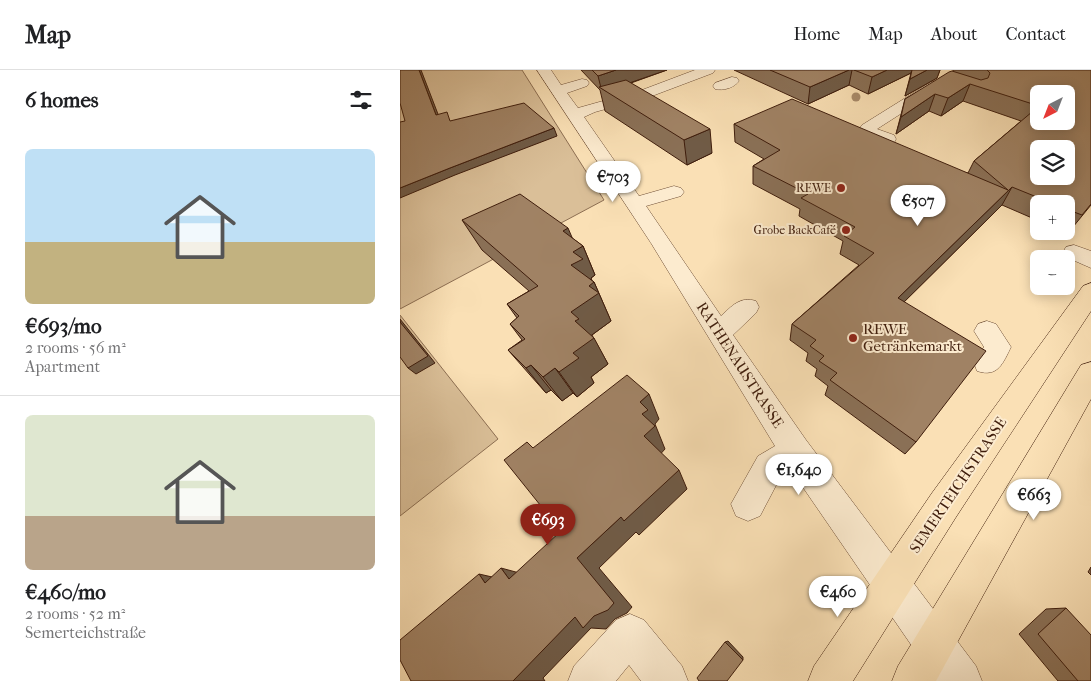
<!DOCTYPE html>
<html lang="en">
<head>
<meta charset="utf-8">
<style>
	:root { --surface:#fff; --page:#f2f2f2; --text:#202124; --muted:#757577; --line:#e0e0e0; --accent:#8f2418 }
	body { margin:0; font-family:"IM FELL French Canon",serif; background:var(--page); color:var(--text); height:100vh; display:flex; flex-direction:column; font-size:19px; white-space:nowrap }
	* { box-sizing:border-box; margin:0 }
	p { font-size:16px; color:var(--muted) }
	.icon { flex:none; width:28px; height:28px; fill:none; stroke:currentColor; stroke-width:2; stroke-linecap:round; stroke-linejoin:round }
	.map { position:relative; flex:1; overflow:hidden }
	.panel { display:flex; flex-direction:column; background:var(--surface); width:400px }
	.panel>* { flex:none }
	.needle { width:32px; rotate:222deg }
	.fabs { position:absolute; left:630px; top:15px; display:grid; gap:10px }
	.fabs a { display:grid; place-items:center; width:45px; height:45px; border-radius:8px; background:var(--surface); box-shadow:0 2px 12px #0003; font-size:25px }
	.price { position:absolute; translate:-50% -42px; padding:0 11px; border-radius:18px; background:#fff; color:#222; font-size:16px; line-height:32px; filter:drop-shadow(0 1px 2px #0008) }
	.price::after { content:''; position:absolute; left:50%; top:30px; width:15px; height:11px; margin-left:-8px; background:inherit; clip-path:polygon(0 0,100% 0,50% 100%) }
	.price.current { background:var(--accent); color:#fff }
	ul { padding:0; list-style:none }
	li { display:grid; align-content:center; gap:10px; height:265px; padding:0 25px }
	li+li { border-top:1px solid var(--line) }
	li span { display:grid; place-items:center; height:155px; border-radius:8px; color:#555 }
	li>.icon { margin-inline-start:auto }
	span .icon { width:90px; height:90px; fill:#fffc; stroke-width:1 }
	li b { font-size:21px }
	h2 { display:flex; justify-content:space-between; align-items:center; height:60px; padding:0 25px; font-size:21px }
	header { display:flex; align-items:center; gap:30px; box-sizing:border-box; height:70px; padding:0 25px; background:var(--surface); border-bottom:1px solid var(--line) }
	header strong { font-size:24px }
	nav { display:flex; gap:28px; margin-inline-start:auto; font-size:18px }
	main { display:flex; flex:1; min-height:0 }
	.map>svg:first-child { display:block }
</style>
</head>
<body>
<header>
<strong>Map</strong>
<nav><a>Home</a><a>Map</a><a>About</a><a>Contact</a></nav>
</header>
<main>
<section class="panel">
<h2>6 homes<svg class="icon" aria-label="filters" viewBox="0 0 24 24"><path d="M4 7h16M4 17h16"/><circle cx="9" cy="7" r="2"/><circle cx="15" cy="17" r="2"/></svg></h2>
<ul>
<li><span style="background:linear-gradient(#bfe0f5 60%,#c2b280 0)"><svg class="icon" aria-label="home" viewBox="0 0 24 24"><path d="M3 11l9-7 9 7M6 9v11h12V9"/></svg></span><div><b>€693/mo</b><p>2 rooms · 56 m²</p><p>Apartment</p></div></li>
<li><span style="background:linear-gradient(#dfe7d0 65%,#b9a48a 0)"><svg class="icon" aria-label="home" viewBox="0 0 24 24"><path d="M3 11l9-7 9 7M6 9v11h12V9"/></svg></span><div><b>€460/mo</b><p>2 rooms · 52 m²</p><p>Semerteichstraße</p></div></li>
</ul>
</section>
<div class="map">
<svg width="691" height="611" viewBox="0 0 691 611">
	<rect width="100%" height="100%" fill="#fae0b5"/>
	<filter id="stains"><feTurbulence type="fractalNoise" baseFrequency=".004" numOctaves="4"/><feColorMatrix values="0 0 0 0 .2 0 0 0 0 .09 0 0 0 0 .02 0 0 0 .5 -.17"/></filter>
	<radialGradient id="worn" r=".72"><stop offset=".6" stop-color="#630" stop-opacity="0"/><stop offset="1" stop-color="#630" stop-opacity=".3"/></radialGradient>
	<g fill="#dabf98" stroke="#8c6e52">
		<path d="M 0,0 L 122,0 L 204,130 L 0,239 Z"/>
		<path d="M 0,245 L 98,369 L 0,446 Z"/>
	</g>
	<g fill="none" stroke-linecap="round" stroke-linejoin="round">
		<g stroke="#6e4e36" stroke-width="1">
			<g id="minor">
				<path d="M 137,0 L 151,0 L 161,15 L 182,9 L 187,10 L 189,13 L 187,16 L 167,23 L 178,38 L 242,20 L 295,0 L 315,0 L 313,3 L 252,26 L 195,42 L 184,47 L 239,126 L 274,116 L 281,118 L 284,122 L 281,126 L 246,136 L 321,246 C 332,236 340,226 356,231 L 359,237 L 356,243 L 333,265 L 406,370 L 576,596 L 582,611 L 536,611 L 391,400 L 380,408 L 360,446 L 348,451 L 336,446 L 331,434 L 358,386 L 375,376 L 251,173 Z"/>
				<path d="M 332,7 L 337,8 L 339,11 C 334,18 323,21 315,19 L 313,16 L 315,13 Z"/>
				<path d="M 536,11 L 541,12 L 543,15 L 541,18 L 477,59 L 494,65 L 496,69 L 494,73 L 488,74 L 464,66 L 460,58 L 462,55 L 531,12 Z"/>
				<path d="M 674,175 L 691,181 L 691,198 L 666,187 L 663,182 L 666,177 Z"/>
				<path d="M 587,251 L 596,254 L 611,277 C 603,293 598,308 577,301 L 574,293 L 584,277 L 574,261 L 578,254 Z"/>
				<path d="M 230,544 L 244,550 L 282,596 L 288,611 L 241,611 L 229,595 L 216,611 L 168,611 L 174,596 L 216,550 Z"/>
			</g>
		</g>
		<g stroke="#3f1d0c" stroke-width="1">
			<g id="major">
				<path d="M 691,213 L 691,241 L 556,447 L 453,611 L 408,611 L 414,596 L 532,423 L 683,216 Z"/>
				<path d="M 691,292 L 691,329 L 536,611 L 492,611 L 498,596 L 681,295 Z"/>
			</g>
		</g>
		<use href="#minor" fill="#fcebcf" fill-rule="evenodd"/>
		<use href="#major" fill="#fae0b5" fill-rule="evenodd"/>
	</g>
	<circle fill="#a98b6b" cx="456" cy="27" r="4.5"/>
	<g fill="#8a7056" stroke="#3f1d0c">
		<path d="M 181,0 L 267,0 L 231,13 L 312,83 L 287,95 L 205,41 L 200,20 Z"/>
		<path d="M 334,0 L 540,0 L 537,8 L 505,26 L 511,3 L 468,24 L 449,15 L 408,34 Z"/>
		<path d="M 553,0 L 691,0 L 691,135 L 668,163 L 663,161 L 666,161 L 666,134 L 639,134 L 639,151 L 602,135 L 504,232 L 516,372 L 505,384 L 425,325 L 428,316 L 415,306 L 417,299 L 406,291 L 408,283 L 390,270 L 392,254 L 459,195 L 440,184 L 443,171 L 399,146 L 400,139 L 353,114 L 353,96 L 364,89 L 335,72 L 334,54 L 568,103 L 574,91 L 621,51 L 563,31 L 541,46 L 529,41 L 496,64 L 505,29 L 553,2 Z"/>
		<path d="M 62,150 L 172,168 L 183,176 L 195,205 L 191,208 L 192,211 L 194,212 L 211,251 L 192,265 L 208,294 L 191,307 L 194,313 L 177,327 L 173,323 L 162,331 L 151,320 L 146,323 L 130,305 L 108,280 L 122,270 L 110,254 L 117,248 L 107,234 L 129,221 L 82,180 Z"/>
		<path d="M 691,497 L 691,505 L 688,502 Z"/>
		<path d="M 666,538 L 691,611 L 658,611 L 619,564 L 646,539 Z"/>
	</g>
	<g fill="#705b46" stroke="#3f1d0c">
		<path d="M 19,0 L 21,0 L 41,52 L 36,45 Z"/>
		<path d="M 216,0 L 267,0 L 206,21 L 201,18 L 198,6 Z"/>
		<path d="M 449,0 L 452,0 L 449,15 L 408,34 L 410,17 Z"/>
		<path d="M 487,0 L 512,0 L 511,3 L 468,24 L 472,7 Z"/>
		<path d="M 527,0 L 540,0 L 537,8 L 505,26 L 510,9 Z"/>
		<path d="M 570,14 L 563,31 L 541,46 L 548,28 Z"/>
		<path d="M 535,24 L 529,41 L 496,64 L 501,47 Z"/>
		<path d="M 154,58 L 157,66 L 55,105 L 0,128 L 0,118 L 50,98 Z"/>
		<path d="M 310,59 L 312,83 L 287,95 L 284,70 Z"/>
		<path d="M 612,117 L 602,135 L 491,245 L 498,228 Z"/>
		<path d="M 168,158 L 177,179 L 183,176 L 195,205 L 191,208 L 193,213 L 194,212 L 211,251 L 189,267 L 194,268 L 208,294 L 191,307 L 194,313 L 177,327 L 159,302 L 173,283 L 175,251 L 171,242 L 171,195 L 163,161 Z"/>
		<path d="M 0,249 L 35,293 L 16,304 L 8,298 Z"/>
		<path d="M 131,295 L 151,320 L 146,323 L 126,298 Z"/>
		<path d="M 155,298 L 173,323 L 162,331 L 143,307 Z"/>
		<path d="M 249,324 L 259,349 L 255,354 L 265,379 L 256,389 L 244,366 L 242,344 L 240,332 Z"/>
		<path d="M 279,400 L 287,419 L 239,465 L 236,462 L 199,498 L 232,537 L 227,543 L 215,549 L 206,559 L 191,558 L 143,608 L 145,611 L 113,611 L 177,488 L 221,447 Z"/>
		<path d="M 101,498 L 134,507 L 109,509 Z"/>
		<path d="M 79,504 L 114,512 L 85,513 Z"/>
		<path d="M 328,571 L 343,587 L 343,590 L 325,572 Z"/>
	</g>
	<g fill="#a08264" stroke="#3f1d0c" fill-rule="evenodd">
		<path d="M 0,0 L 19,0 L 36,45 L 47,42 L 50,51 L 124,33 L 154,58 L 50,98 L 0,118 L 0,52 L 5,51 L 0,33 Z"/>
		<path d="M 192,0 L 216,0 L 198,6 Z"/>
		<path d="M 370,0 L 449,0 L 410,17 Z"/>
		<path d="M 454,0 L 487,0 L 472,7 Z"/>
		<path d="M 512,0 L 527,0 L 510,9 Z"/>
		<path d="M 587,0 L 691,0 L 691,134 L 682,145 L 666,139 L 666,134 L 654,134 L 612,117 L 498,228 L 586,281 L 516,372 L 430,310 L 437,303 L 419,291 L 424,286 L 410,276 L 416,270 L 392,254 L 474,183 L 444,166 L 455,157 L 401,128 L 408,124 L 353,96 L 380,80 L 334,54 L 392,29 L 608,120 L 574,91 L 639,36 L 570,14 L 548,28 L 535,24 L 501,47 L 505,29 L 549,2 L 552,1 L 581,10 L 588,8 L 590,3 ZM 639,24 L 666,24 L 666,51 L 639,51 ZM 639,79 L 666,79 L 666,106 L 639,106 Z"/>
		<path d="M 226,10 L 310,59 L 284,70 L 199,17 Z"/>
		<path d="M 120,124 L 168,158 L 163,161 L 183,176 L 173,182 L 183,189 L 171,195 L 194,212 L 189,216 L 199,223 L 171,242 L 179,249 L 175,251 L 194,268 L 173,283 L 179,288 L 159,302 L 155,298 L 143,307 L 131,295 L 126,298 L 108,280 L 125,269 L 110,254 L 119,246 L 107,234 L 138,216 L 62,150 Z"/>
		<path d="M 0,252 L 28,286 L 8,298 L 0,287 Z"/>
		<path d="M 227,305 L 249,324 L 240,332 L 248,340 L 242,344 L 255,356 L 244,366 L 279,400 L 224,451 L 221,447 L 177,488 L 214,533 L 208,540 L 194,546 L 183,558 L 175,547 L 113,611 L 11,611 L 0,590 L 0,570 L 79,504 L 85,513 L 101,498 L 109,509 L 161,461 L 104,390 L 127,372 L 133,378 Z"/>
		<path d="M 666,538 L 691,565 L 691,611 L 678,611 L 638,564 Z"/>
		<path d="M 325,572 L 343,590 L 327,611 L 299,611 L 297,608 Z"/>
	</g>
	<g fill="#8f2418" stroke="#fcebcf" stroke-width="2">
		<circle cx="441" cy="118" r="5"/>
		<circle cx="446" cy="160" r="5"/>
		<circle cx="453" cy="268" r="5"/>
	</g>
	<g text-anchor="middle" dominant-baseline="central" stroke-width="4" stroke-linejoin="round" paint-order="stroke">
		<g font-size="12" fill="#3f1d0c" stroke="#fcebcf" text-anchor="end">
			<text x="431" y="118">REWE</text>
			<text x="436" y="160">Grobe BackCafé</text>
		</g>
		<g font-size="15" fill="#3f1d0c" stroke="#fcebcf" text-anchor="start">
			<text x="463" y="259">REWE<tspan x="463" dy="17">Getränkemarkt</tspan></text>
		</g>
		<g font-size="15" fill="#3f1d0c" stroke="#fcebcf">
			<text transform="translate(340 295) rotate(57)">RATHENAUSTRASSE</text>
			<text transform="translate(558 415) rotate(-56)">SEMERTEICHSTRASSE</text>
		</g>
	</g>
	<rect width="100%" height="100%" filter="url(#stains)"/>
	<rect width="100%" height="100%" fill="url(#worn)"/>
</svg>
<div class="fabs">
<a><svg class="needle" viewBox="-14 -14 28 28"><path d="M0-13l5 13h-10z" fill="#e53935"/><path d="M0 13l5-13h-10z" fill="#757577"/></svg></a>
<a><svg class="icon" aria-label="layers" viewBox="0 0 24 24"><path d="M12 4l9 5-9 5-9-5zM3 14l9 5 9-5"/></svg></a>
<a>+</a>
<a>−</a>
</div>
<b class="price" style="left:213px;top:133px">€703</b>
<b class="price" style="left:518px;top:157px">€507</b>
<b class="price" style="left:399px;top:426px">€1,640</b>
<b class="price" style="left:634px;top:451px">€663</b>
<b class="price current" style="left:148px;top:476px">€693</b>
<b class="price" style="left:438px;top:548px">€460</b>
</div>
</main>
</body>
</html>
